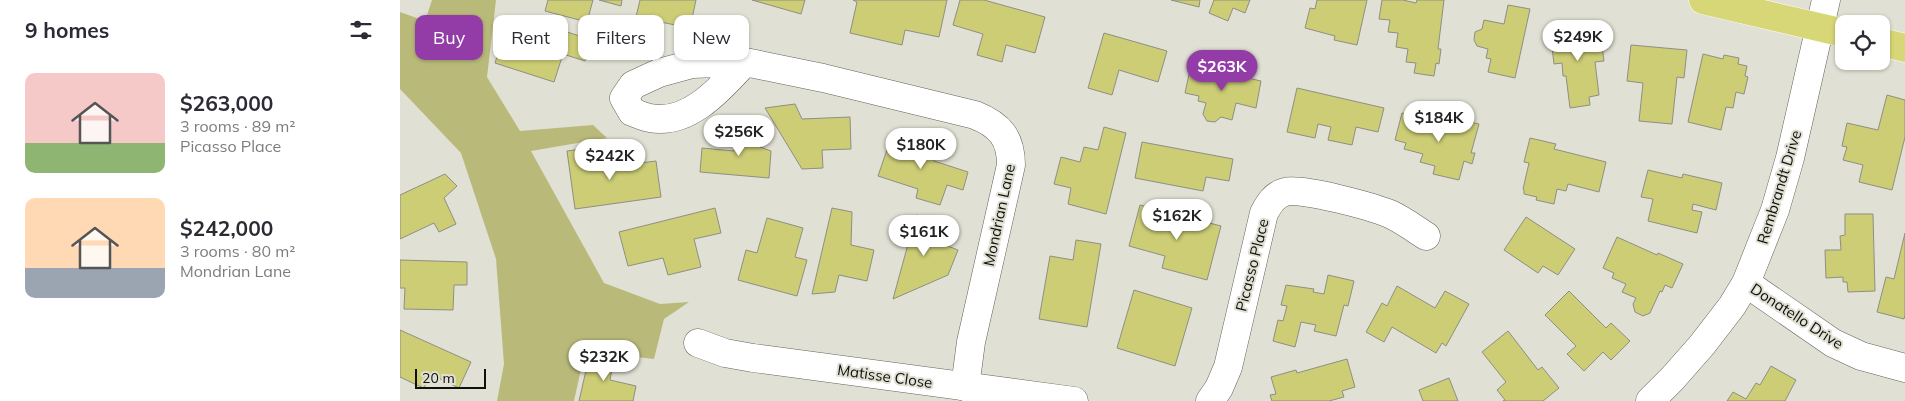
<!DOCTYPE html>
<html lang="en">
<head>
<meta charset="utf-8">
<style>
	:root { --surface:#fff; --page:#f7f7f7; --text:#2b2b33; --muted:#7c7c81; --accent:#933ca8 }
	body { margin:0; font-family:Mulish,sans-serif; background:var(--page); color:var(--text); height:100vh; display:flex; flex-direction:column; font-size:19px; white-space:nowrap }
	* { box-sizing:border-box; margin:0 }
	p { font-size:16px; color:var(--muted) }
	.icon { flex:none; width:28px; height:28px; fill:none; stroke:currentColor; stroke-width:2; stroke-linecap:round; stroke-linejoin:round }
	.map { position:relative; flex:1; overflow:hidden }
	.drawer { display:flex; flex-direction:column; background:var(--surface); width:400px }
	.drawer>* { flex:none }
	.hud { position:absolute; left:15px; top:15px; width:475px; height:45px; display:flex; gap:10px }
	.fabs { position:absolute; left:1435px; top:15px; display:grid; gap:10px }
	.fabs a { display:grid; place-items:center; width:55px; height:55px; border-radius:10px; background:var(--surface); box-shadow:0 1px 4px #0004; font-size:25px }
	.scale { position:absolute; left:15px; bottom:12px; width:71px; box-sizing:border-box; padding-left:5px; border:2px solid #0f0f0b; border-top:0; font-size:14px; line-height:18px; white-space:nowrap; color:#0f0f0b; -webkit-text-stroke:4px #e0e0d4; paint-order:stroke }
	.price { position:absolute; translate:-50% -42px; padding:0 11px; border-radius:18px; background:#fff; color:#222; font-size:16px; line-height:32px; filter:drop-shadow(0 1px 2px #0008) }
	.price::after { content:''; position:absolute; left:50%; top:30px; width:15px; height:11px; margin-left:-8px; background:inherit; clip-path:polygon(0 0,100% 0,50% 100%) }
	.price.current { background:var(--accent); color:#fff }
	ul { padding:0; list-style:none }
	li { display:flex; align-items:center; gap:15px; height:125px; padding:0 25px }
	li span { display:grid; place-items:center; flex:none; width:140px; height:100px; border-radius:10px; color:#555 }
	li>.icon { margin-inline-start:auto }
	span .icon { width:60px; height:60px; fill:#fffc; stroke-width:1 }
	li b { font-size:21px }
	h2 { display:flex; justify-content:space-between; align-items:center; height:60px; padding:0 25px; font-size:21px }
	.chip { padding:0 18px; border-radius:10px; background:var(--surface); box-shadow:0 1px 4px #0004; font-size:18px; line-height:45px }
	.chip.current { background:var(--accent); color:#fff }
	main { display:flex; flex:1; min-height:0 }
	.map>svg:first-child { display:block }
</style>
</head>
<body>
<main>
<section class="drawer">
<h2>9 homes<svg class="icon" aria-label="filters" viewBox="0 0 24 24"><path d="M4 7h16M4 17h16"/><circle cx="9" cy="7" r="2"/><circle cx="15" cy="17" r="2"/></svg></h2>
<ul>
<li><span style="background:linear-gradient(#f6c9c9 70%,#8fb573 0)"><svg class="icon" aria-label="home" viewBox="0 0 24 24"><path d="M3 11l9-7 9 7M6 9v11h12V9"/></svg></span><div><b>$263,000</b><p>3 rooms · 89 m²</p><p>Picasso Place</p></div></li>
<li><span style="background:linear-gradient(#ffd9b3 70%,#9aa5b1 0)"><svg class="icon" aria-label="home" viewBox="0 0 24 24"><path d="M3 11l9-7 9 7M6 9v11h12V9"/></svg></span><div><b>$242,000</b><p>3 rooms · 80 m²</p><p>Mondrian Lane</p></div></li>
</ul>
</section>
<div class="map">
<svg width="1505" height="401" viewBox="0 0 1505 401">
	<rect width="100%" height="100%" fill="#e0e0d4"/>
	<path fill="#b9ba7a" d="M 32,0 L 96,0 L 87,77 L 120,131 L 193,125 L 207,138 L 131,151 L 204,283 L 260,304 L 289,302 L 264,319 L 254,359 L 185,351 L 174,401 L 97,401 L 104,364 L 96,259 L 61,153 L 0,89 L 0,12 L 25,21 Z"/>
	<g fill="#cccd75" stroke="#8e8f84">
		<path d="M 148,0 L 193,0 L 187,22 L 145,11 Z"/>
		<path d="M 199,0 L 222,0 L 221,6 Z"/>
		<path d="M 240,0 L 296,0 L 290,28 L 236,17 Z"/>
		<path d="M 352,0 L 405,0 L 401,14 Z"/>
		<path d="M 453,0 L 547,0 L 539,37 L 505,30 L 502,45 L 450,33 L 457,2 Z"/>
		<path d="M 560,0 L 584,0 L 645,17 L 635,53 L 606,45 L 602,62 L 577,55 L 583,34 L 553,25 Z"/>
		<path d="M 771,0 L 800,0 L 799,7 Z"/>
		<path d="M 814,0 L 850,0 L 845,13 L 833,8 L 828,21 L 809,13 Z"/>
		<path d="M 917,0 L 967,0 L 957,45 L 934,40 L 935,36 L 905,28 L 910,8 L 915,9 Z"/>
		<path d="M 982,0 L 1003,0 L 1016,3 L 1017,0 L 1044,0 L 1038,49 L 1041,49 L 1039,64 L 1036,63 L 1034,76 L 1014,73 L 1016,63 L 1006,62 L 1008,49 L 996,47 L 998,33 L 988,32 L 990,20 L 979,19 Z"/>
		<path d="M 1108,5 L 1130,9 L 1115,78 L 1088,72 L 1091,59 L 1086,58 L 1088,49 L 1077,46 L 1074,40 L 1075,32 L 1082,29 L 1084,20 L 1104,24 Z"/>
		<path d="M 107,25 L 163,43 L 167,32 L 192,40 L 185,61 L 163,54 L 154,82 L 95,63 Z"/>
		<path d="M 1177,27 L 1178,32 L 1200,30 L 1204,61 L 1195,62 L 1199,95 L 1189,97 L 1190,105 L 1170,108 L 1166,76 L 1163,76 L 1162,63 L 1154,64 L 1150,30 Z"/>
		<path d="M 704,33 L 767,51 L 758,82 L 719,70 L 712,95 L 688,88 Z"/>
		<path d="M 1231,45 L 1287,50 L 1284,78 L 1277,77 L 1272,124 L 1239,121 L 1243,83 L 1227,81 Z"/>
		<path d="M 1303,54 L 1323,59 L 1324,55 L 1339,58 L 1338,64 L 1347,66 L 1345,76 L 1348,77 L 1344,94 L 1336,92 L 1333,108 L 1326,107 L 1321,130 L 1288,122 Z"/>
		<path d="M 791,65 L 861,81 L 856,108 L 836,103 L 832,120 L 821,117 L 815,122 L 807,121 L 803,114 L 806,103 L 798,101 L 799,96 L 785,93 Z"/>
		<path d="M 897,88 L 984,108 L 978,132 L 956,127 L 952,145 L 928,140 L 931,127 L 918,124 L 915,138 L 887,132 Z"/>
		<path d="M 1487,95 L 1505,100 L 1505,137 L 1492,190 L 1459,182 L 1463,165 L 1443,160 L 1447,147 L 1442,146 L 1447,123 L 1478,130 Z"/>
		<path d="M 395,104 L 402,119 L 450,117 L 451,149 L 422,150 L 423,168 L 402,169 L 365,108 Z"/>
		<path d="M 1002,113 L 1054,126 L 1056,119 L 1079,124 L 1071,153 L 1075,153 L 1072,164 L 1064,161 L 1059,180 L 1033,174 L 1035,166 L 1020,162 L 1023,154 L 1004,149 L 1006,143 L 995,140 Z"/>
		<path d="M 704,127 L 726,133 L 706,214 L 668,204 L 671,188 L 654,184 L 661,157 L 680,162 L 684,147 L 698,150 Z"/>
		<path d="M 336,129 L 361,131 L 360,147 L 371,151 L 369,178 L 300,172 L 302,148 L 334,151 Z"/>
		<path d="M 509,134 L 539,144 L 534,161 L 568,172 L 563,190 L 547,185 L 540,205 L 516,198 L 518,189 L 478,176 L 489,144 L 504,149 Z"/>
		<path d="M 1130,138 L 1156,144 L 1154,149 L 1206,162 L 1199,192 L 1168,184 L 1166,191 L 1157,189 L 1154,204 L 1136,200 L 1137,197 L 1124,194 L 1124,190 L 1123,189 L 1129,163 L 1124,162 Z"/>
		<path d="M 742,142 L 833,159 L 829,181 L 806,177 L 803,191 L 735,178 Z"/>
		<path d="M 197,147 L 200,168 L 256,161 L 261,197 L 175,209 L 167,151 Z"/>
		<path d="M 1248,170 L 1282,178 L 1283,174 L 1322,183 L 1316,210 L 1293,204 L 1292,210 L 1302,212 L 1297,233 L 1248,221 L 1253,199 L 1241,197 Z"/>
		<path d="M 45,174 L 57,186 L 44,198 L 56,224 L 39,232 L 34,223 L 0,239 L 0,195 Z"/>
		<path d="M 740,205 L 821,226 L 807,280 L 762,268 L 765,256 L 729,246 Z"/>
		<path d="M 315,208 L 321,233 L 294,239 L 301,267 L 268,275 L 263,258 L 228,266 L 219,232 Z"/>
		<path d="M 432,208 L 452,212 L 451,245 L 474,250 L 467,281 L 439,275 L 435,292 L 412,294 Z"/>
		<path d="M 1445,214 L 1473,214 L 1475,291 L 1448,292 L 1447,282 L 1443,282 L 1443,277 L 1426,278 L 1425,250 L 1441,250 L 1440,236 L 1445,235 Z"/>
		<path d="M 516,215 L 541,222 L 540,243 L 558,250 L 548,275 L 493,299 Z"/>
		<path d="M 1126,217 L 1175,249 L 1158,275 L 1143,266 L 1138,273 L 1104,250 Z"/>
		<path d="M 367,218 L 403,228 L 395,257 L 407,260 L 397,296 L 338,280 L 346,250 L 357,253 Z"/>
		<path d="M 1505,233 L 1505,315 L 1504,319 L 1477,312 L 1486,277 L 1494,279 Z"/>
		<path d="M 1217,237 L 1257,255 L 1258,253 L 1283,264 L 1272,288 L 1265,285 L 1262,292 L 1260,291 L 1250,313 L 1243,316 L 1235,312 L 1233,304 L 1236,298 L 1222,292 L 1226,284 L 1212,278 L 1214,273 L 1203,268 Z"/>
		<path d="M 676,240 L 701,244 L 687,327 L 639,319 L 650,256 L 673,260 Z"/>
		<path d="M 0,260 L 67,262 L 67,285 L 54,285 L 53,310 L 4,309 L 5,288 L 0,288 Z"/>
		<path d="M 928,275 L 954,281 L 948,306 L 944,305 L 936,336 L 914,331 L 916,325 L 901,322 L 895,347 L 873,341 L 878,320 L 883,321 L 887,306 L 881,305 L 886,285 L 914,289 L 913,292 L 924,294 Z"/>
		<path d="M 997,286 L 1035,308 L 1045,291 L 1069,304 L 1046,346 L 1042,343 L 1036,353 L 992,327 L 984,342 L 966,332 L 982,303 L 987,306 Z"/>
		<path d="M 734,290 L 792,308 L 775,366 L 717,348 Z"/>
		<path d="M 1169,291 L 1206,328 L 1211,323 L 1230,341 L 1211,360 L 1203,352 L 1184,371 L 1167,354 L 1176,346 L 1145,315 Z"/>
		<path d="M 0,330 L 71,362 L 59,388 L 34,376 L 23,388 L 0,377 Z"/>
		<path d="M 1108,331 L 1138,370 L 1142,367 L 1159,388 L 1143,401 L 1103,401 L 1105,400 L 1097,390 L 1106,382 L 1082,352 Z"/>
		<path d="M 190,353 L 214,358 L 210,380 L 236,386 L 233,401 L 179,401 Z"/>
		<path d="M 947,359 L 955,387 L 942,391 L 944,397 L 929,401 L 872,401 L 870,395 L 876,394 L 871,377 L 896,370 L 897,373 Z"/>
		<path d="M 1371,366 L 1396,380 L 1385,401 L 1327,401 L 1333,392 L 1346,399 L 1356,383 L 1360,385 Z"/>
		<path d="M 1049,378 L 1058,401 L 1023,401 L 1019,390 Z"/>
	</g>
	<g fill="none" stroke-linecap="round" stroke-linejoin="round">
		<g stroke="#636359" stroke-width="29">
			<g id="minor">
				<path d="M 345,62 C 322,87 289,126 250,118 C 244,117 238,114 232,112 L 224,98 L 233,85 L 259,73 L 292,64 L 345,62 L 423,78 L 575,115 C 600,125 611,138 611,165 L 571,342 L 565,387"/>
				<path d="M 1346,283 L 1433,343 L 1461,356 L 1505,368"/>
				<path d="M 298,343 L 325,353 L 353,358 L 674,401"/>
				<path d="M 810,401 L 819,388 L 828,367 L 864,213 C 869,204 874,195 885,192 C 901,187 973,207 990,214 C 1003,220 1015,229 1026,236"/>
				<path d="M 1250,401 L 1272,379 L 1302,345 L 1332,306 L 1346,283 L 1375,210 L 1390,158 L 1426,0"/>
			</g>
		</g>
		<g stroke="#fff" stroke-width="29">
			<g id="major">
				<path d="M 1303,0 L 1444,33"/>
				<path d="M 1481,42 L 1505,48"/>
			</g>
		</g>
		<use href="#minor" stroke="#fff" stroke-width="28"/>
		<use href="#major" stroke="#d8d777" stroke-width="28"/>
	</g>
	<g text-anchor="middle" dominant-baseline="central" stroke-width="4" stroke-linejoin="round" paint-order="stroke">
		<g font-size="15" fill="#0f0f0b" stroke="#e0e0d4">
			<text transform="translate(1379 187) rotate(-73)">Rembrandt Drive</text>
			<text transform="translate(599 215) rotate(-78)">Mondrian Lane</text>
			<text transform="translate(852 265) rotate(-76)">Picasso Place</text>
			<text transform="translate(1397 316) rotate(33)">Donatello Drive</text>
			<text transform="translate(485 376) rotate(8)">Matisse Close</text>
		</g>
	</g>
</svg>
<div class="fabs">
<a><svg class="icon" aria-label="locate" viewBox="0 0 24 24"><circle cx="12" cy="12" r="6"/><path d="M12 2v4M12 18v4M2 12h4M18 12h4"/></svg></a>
</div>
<div class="scale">20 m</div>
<b class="price" style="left:1178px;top:62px">$249K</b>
<b class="price current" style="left:822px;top:92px">$263K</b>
<b class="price" style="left:1039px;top:143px">$184K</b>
<b class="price" style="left:339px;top:157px">$256K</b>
<b class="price" style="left:521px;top:170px">$180K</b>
<b class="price" style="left:210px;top:181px">$242K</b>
<b class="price" style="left:777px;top:241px">$162K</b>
<b class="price" style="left:524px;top:257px">$161K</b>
<b class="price" style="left:204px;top:382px">$232K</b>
<div class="hud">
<a class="chip current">Buy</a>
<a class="chip">Rent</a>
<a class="chip">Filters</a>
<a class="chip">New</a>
</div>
</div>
</main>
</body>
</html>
